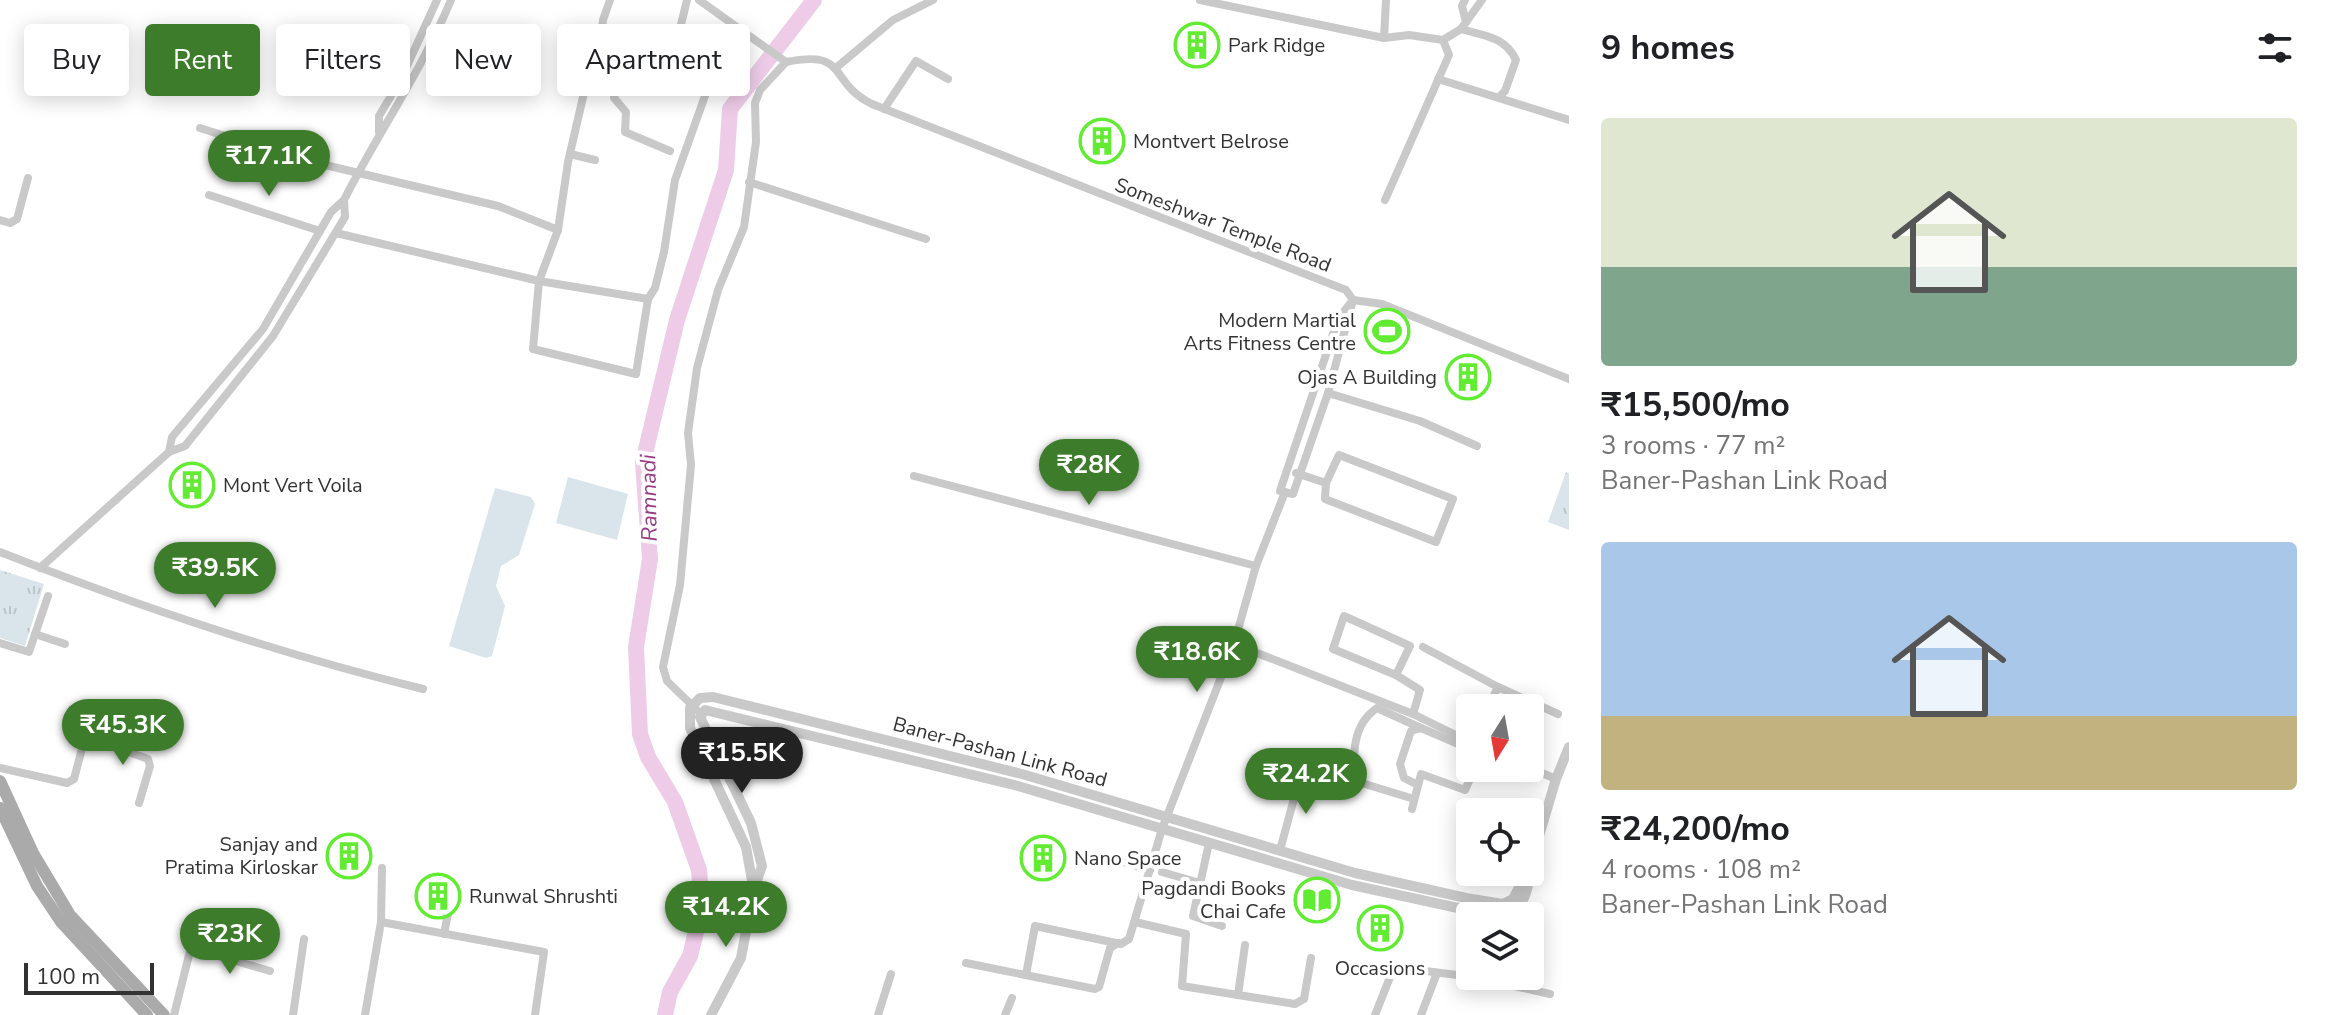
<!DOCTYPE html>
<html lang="en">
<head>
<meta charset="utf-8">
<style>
	:root { --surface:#fff; --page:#f6f6f6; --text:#202124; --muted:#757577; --accent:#3d7c2a }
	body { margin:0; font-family:"Nunito Sans",sans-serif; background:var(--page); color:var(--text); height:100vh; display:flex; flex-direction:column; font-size:30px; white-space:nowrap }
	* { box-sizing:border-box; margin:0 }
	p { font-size:26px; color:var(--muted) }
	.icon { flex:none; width:44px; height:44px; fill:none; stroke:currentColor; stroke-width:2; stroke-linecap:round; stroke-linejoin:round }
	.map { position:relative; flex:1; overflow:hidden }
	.side { display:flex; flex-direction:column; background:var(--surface); width:760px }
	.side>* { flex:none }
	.hud { position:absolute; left:24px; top:24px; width:760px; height:72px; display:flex; gap:16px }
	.needle { width:52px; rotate:191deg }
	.fabs { position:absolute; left:1456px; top:694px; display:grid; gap:16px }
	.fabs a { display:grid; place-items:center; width:88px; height:88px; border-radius:8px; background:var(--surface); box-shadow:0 4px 20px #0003; font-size:40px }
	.scale { position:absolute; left:24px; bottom:20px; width:130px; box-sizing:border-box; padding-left:8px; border:4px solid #323232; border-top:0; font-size:22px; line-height:28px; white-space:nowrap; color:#323232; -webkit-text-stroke:6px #fff; paint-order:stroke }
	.price { position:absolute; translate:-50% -68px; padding:0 18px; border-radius:28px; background:var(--accent); color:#fff; font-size:26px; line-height:52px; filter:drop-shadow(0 2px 4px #0008) }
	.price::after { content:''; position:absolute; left:50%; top:48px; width:24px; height:18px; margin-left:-12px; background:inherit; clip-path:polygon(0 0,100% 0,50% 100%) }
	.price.selected { background:#222; color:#fff }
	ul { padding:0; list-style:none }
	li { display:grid; align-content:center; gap:16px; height:424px; padding:0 32px }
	li span { display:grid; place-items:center; height:248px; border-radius:8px; color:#555 }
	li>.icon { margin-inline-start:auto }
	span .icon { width:144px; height:144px; fill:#fffc; stroke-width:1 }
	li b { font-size:34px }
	h2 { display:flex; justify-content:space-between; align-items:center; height:96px; padding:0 32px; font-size:34px }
	.pill { padding:0 28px; border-radius:8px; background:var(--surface); box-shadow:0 4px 20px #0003; font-size:28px; line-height:72px }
	.pill.selected { background:var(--accent); color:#fff }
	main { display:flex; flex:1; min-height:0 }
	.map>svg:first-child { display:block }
</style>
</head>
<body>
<main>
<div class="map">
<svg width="1569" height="1015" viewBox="0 0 1569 1015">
	<defs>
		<pattern id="park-tufts" width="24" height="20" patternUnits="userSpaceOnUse" patternTransform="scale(2)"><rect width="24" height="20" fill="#d9e5ea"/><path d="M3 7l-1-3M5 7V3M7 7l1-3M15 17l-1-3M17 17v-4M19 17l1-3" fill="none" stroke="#bbc5c9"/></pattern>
	</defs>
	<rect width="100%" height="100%" fill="#fff"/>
	<g fill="#d9e5ea">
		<path d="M 568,477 L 628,494 L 617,540 L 556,523 Z"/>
		<path d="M 495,488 L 531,497 L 535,504 L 519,555 L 501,566 L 496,586 L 505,606 L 492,656 L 486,658 L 449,646 Z"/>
	</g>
	<g fill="url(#park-tufts)">
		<path d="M 1566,472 L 1569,473 L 1569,530 L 1548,522 Z"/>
		<path d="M 0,570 L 44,584 L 25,646 L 0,638 Z"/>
	</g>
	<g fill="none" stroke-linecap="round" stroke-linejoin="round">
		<path stroke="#eecce8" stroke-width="16" d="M 665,1015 L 670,992 L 690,956 L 702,908 L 699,870 L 675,802 L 648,757 L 640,734 L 636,647 L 650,559 L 643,462 L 677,320 L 726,170 L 730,109 L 814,0"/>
		<g stroke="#c9c9c9" stroke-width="8">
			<path d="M 699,0 L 786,62"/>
			<path d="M 1200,0 L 1384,38 L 1409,35 L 1443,40"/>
			<path d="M 1465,0 L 1462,6 L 1466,22"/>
			<path d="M 1461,29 C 1484,36 1505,36 1516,60 L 1505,91 L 1500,96"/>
			<path d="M 1384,38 L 1386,0"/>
			<path d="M 1443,40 L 1461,29 L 1482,0"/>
			<path d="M 672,61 L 687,0"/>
			<path d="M 786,62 C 850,49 827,82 872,104 L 1346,290 L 1353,300 L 1382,304 L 1569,379"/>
			<path d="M 837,67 L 893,20 L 933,0"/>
			<path d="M 1438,79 L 1569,120"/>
			<path d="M 884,109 L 916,61 L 948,79"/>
			<path d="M 200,128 L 287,156 L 498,206 L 558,230 L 539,281 L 648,299"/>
			<path d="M 379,132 L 379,116 L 401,79 L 437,0"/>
			<path d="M 670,151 L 625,132 L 626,112 L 614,98 L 618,78 L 638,61 L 672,61 L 720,72"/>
			<path d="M 570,154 L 595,160"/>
			<path d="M 749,182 L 926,239"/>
			<path d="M 209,195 L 320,231"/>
			<path d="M 344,200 L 345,217 L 273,336 L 185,446 L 169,452 L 172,437 L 263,329 L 331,212 Z"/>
			<path d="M 344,200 C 379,131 420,74 451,0"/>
			<path d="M 1385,200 L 1449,55 L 1443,40"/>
			<path d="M 0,220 L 10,223 L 17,219 L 28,178"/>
			<path d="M 558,230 L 568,162 L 586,84 L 599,57 L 603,20 L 610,0"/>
			<path d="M 336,233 L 539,281 L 533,349 L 636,374 L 648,299 L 655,288 L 664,252 L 675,180 L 706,93 L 731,57 L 738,30"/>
			<path d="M 1353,300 L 1328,393 L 1293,494 L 1280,491 L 1338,319 Z"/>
			<path d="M 1328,393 L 1420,421 L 1477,446"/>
			<path d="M 1339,455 L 1453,499 L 1436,542 L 1325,499 L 1326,483 Z"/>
			<path d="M 1296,473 L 1326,483"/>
			<path d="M 914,476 L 1256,566"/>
			<path d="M 0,552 C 137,606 280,654 423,689"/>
			<path d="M 40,568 L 169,452"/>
			<path d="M 1344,616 L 1410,646 L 1396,675 L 1333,649 Z"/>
			<path d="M 35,634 L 65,644"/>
			<path d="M 0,643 L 29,652 L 48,596"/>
			<path d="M 1234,644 L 1413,714 L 1470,742"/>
			<path d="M 1423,647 L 1498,687 L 1488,708"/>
			<path d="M 1396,675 L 1420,690 L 1413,714"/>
			<path d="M 1498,687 L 1558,714"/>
			<path d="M 700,713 L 667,681 L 663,667 L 680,585 L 691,465 L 688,433 L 697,368 L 718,290 L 744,227 L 756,142 L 755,103 L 760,90 L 786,62"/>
			<path d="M 0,768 L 67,783 L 74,779 L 84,741 L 91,738 L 148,759 L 150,766 L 139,803"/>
			<path d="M 1530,768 L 1556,779"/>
			<path d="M 1418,785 L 1404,778 L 1400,764 L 1411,731 L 1421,728 L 1470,749"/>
			<path d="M 1414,799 L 1355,781 C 1353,754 1352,725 1377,708 L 1421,728"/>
			<path d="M 1412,809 L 1421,774 L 1465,790 L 1475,768"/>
			<path d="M 1209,843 L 1193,916 L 1222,926"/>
			<path d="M 1280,850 L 1301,773"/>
			<path d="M 1106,857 L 1150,870"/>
			<path d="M 1162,872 L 1200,883"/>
			<path d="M 381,922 L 544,952 L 535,1015"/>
			<path d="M 1135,922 L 1186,934 L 1182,986 L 1238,995"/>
			<path d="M 444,934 L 452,893"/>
			<path d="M 1245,945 L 1238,995 L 1295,1004 L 1304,999 L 1311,958"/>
			<path d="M 966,963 L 1095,989 L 1099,987 L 1110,948 L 1118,943"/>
			<path d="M 1026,975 L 1035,926 L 1121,944 L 1129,939 L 1162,829 L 1234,644 L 1256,566 L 1285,492"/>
			<path d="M 174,1015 L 190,951 L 198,950 L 270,971"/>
			<path d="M 293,1015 L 304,939"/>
			<path d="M 365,1015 L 381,922 L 382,868"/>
			<path d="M 878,1015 L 891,974"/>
			<path d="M 1005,1015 L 1012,998"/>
			<path d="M 1375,1015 L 1394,967 L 1473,977 L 1550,994"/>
			<path d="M 1421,1015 L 1437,973"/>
		</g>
		<g stroke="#c9c9c9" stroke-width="10">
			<path d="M 1530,866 L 1556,779 L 1569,747"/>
			<path d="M 753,886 L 746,847 L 690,728 L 690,708 L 700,698 L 713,697 L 1022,774 L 1355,873 L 1466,898 L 1503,904 L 1513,899 L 1527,872"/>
			<path d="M 1499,916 C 1522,913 1529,893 1529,872"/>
			<path d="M 711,1015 L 741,958 L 754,888 L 762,866 L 751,823 L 700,717 L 705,710 L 1018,786 L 1352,885 L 1495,916"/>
		</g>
		<g stroke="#aaa" stroke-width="12">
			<path d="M 0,781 L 33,853 L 70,915 L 164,1015"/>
			<path d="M 0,808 L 37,886 L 61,922 L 147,1015"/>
		</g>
	</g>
	<defs>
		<g id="building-ring" transform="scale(2.3)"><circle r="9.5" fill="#fff" stroke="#61ec31" stroke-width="1.5"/><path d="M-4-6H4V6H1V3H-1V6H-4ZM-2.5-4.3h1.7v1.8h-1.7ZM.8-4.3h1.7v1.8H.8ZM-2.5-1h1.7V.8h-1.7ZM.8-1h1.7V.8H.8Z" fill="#61ec31"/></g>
		<g id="stadium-ring" transform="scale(2.3)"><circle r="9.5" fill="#fff" stroke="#61ec31" stroke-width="1.5"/><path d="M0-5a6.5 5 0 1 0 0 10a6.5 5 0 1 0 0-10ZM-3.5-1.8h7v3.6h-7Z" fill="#61ec31"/></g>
		<g id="library-ring" transform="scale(2.3)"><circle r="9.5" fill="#fff" stroke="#61ec31" stroke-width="1.5"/><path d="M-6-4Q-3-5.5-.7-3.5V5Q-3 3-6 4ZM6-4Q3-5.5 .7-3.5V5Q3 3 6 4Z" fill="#61ec31"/></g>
	</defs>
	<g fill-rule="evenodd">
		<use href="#building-ring" x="1197" y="45"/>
		<use href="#building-ring" x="1102" y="141"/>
		<use href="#stadium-ring" x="1387" y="331"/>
		<use href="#building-ring" x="1468" y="377"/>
		<use href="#building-ring" x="192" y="485"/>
		<use href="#building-ring" x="349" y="856"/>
		<use href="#building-ring" x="1043" y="858"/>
		<use href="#building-ring" x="438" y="896"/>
		<use href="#library-ring" x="1317" y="900"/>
		<use href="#building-ring" x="1380" y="928"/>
	</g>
	<g text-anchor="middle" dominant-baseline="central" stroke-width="8" stroke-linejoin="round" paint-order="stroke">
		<g font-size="20" fill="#323232" stroke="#fff" text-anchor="start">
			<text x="1228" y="45">Park Ridge</text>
			<text x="1133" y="141">Montvert Belrose</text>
			<text x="1356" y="320" text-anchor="end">Modern Martial<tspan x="1356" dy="23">Arts Fitness Centre</tspan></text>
			<text x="1437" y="377" text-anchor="end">Ojas A Building</text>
			<text x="223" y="485">Mont Vert Voila</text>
			<text x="318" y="844" text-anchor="end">Sanjay and<tspan x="318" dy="23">Pratima Kirloskar</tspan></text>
			<text x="1074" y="858">Nano Space</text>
			<text x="1286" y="888" text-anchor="end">Pagdandi Books<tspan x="1286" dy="23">Chai Cafe</tspan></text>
			<text x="469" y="896">Runwal Shrushti</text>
			<text x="1380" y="968" text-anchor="middle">Occasions</text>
		</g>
		<g font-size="20" fill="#323232" stroke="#fff">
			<text transform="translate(1223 225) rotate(21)">Someshwar Temple Road</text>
			<text transform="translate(1000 752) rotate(15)">Baner-Pashan Link Road</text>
		</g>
		<g font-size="22" font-style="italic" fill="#983b85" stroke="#fff">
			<text transform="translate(649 498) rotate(-91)">Ramnadi</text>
		</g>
	</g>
</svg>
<div class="fabs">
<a><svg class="needle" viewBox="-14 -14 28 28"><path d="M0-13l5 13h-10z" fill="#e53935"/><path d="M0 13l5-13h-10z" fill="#757577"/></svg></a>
<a><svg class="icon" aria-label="locate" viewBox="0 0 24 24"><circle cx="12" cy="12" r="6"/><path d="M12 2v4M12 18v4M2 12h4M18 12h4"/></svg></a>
<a><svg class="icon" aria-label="layers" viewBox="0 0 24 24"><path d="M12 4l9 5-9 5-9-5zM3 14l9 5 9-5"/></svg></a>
</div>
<div class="scale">100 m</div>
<b class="price" style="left:269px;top:198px">₹17.1K</b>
<b class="price" style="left:1089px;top:507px">₹28K</b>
<b class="price" style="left:215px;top:610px">₹39.5K</b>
<b class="price" style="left:1197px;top:694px">₹18.6K</b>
<b class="price" style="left:123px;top:767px">₹45.3K</b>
<b class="price selected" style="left:742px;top:795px">₹15.5K</b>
<b class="price" style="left:1306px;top:816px">₹24.2K</b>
<b class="price" style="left:726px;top:949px">₹14.2K</b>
<b class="price" style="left:230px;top:976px">₹23K</b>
<div class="hud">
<a class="pill">Buy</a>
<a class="pill selected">Rent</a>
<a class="pill">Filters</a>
<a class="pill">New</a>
<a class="pill">Apartment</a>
</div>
</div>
<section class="side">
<h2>9 homes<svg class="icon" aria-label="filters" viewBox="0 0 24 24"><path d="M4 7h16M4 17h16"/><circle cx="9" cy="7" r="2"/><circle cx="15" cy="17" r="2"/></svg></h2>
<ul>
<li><span style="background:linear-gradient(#dfe7d0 60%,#7fa58c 0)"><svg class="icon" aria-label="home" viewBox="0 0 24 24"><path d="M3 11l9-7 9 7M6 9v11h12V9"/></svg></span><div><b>₹15,500/mo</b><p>3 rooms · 77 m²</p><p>Baner-Pashan Link Road</p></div></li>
<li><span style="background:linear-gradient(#a9c7e8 70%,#c2b280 0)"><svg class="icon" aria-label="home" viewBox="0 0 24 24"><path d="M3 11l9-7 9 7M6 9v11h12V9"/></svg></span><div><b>₹24,200/mo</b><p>4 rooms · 108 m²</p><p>Baner-Pashan Link Road</p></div></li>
</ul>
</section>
</main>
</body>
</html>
